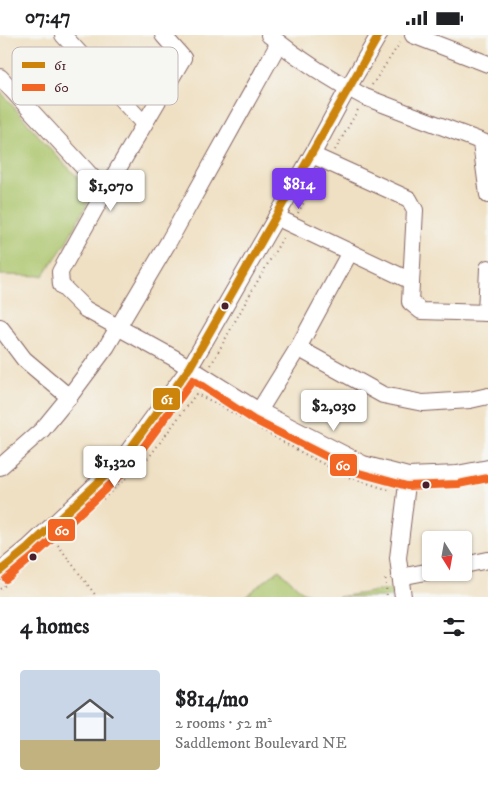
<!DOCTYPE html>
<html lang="en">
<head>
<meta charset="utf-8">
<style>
	:root { --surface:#fff; --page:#f6f6f6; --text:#202124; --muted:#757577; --line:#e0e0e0; --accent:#7c3aed }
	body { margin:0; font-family:"IM FELL DW Pica",serif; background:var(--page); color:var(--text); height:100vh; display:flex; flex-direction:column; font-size:19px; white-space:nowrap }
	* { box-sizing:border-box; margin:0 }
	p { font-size:16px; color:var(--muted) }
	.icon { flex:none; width:28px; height:28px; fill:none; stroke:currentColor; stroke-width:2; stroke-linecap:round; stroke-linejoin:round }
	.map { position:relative; height:562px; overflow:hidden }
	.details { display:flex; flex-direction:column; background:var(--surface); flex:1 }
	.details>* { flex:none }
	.needle { width:32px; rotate:169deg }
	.tools { position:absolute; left:422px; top:496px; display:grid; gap:10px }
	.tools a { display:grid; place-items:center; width:50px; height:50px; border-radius:5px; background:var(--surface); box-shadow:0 1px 4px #0004; font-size:25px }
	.price { position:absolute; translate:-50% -42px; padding:0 11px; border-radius:5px; background:#fff; color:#222; font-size:16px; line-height:32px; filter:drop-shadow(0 1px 2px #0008) }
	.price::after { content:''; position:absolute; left:50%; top:30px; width:15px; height:11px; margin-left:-8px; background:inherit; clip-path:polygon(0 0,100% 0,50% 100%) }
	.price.active { background:var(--accent); color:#fff }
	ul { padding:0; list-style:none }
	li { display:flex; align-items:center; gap:15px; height:125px; padding:0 20px }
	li+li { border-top:1px solid var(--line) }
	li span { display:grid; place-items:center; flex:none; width:140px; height:100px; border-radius:5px; color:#555 }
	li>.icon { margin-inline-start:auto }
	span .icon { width:60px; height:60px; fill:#fffc; stroke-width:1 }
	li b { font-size:21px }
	h2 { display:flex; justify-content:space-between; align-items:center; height:60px; padding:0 20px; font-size:21px }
	.status { display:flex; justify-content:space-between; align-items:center; height:35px; padding:0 25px; background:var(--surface); direction:ltr }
	.status svg { height:14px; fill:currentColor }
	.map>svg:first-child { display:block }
</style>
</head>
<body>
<div class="status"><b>07:47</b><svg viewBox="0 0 49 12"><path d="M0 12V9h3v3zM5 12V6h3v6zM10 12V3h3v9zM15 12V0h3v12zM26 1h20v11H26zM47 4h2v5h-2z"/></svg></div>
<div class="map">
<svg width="488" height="562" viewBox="0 0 488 562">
	<rect width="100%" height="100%" fill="#f6f6f2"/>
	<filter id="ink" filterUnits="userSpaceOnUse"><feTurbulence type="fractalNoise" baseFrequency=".02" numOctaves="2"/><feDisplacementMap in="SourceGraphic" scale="10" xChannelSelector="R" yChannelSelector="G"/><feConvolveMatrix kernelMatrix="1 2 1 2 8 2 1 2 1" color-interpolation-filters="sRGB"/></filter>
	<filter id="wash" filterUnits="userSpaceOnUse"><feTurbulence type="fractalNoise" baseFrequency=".0096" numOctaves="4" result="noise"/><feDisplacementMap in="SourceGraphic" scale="20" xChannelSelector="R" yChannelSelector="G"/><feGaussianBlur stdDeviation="1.12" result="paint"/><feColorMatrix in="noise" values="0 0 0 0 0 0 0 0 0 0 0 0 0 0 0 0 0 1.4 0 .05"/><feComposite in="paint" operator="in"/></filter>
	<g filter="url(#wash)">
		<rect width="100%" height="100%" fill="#efe0c3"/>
		<g fill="#abc46a" stroke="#7a724a">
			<path d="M 0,56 L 52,116 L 93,158 L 64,211 L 43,241 L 0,240 Z"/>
			<path d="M 279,535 L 303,557 L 319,562 L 244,562 Z"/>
			<path d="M 392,554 L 393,562 L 338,562 Z"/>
		</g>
	</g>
	<g filter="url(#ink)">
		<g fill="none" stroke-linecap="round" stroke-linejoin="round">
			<g stroke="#846360" stroke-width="18">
				<g id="minor">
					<path d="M 63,0 L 144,89"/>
					<path d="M 163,0 L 183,23 L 105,156 L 60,237 L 61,250 L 85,274 L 174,323 L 259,376 L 363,429 L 408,441 L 457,439 L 488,433"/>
					<path d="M 269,0 C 299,24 331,45 365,62 L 488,109"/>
					<path d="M 413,0 L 488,29"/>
					<path d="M 0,42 L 105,156"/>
					<path d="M 481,108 L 488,160"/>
					<path d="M 312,120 L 409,164 L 415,175 L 410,267 L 421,276 L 488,278"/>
					<path d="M 276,182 L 411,246"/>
					<path d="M 486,278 L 488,233"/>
					<path d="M 0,292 L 24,324 L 69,362"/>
					<path d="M 298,313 L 383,360 L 423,368 L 470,365 L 488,361"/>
					<path d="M 259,376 L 298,313 L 350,217"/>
					<path d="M 0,432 L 42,395 L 69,362 L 107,311 L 169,206 L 279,8"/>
					<path d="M 464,530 L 488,525"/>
					<path d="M 0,536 L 28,513 L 121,426 L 190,332 L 312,120 L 348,53 L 379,0"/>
					<path d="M 400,542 L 431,536"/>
					<path d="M 403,562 L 398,523 L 408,441"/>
				</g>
			</g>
			<g stroke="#846360" stroke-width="2" stroke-dasharray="1 4" stroke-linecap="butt">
				<path d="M 372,50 L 400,8"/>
				<path d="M 335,115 L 359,73"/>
				<path d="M 298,178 L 320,138"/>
				<path d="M 211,330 L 249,261 L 284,201"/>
				<path d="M 257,392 L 297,415 L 348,442 L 392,456"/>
				<path d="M 103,464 L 150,421 L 196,359 L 211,366 L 244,384"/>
				<path d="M 55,506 L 97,562"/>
				<path d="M 385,539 L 387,562"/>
				<path d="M 0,554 L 8,548"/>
			</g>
			<use href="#minor" stroke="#fff" stroke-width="16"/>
			<g stroke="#f6f6f2" stroke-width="11">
				<path id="bus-1" d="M 0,536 L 28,513 L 121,426 L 190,332 L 379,0"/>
			</g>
			<g stroke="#f6f6f2" stroke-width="11">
				<path id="bus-2" d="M 6,544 L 35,520 L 128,433 L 193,345 L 254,385 L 359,438 L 407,451 L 458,449 L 488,443"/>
			</g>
			<use href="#bus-1" stroke="#cc840b" stroke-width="8"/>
			<use href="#bus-2" stroke="#f26522" stroke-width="8"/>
		</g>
	</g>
	<g fill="#4a1f2b" stroke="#f6f6f2" stroke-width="2">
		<circle cx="225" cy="271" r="4.5"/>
		<circle cx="426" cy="450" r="4.5"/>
		<circle cx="33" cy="522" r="4.5"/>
	</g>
	<rect x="12" y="12" width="166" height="58" rx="8" fill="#f6f6f2" stroke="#c2b6b6" stroke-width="1"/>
	<rect x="22" y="27" width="23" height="6" fill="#cc840b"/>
	<rect x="22" y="49" width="23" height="7" fill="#f26522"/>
	<g font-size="14" fill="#4a1f2b">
		<text x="54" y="35">61</text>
		<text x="54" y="57">60</text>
	</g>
	<g stroke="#f6f6f2" stroke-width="2">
		<rect x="152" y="352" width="29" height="24" rx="5" fill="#cc840b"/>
		<rect x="329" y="418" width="29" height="24" rx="5" fill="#f26522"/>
		<rect x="47" y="483" width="29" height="24" rx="5" fill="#f26522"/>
	</g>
	<g font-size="14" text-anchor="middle" font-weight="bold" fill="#fff">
		<text x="167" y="369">61</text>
		<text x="343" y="435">60</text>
		<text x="62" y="500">60</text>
	</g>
</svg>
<div class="tools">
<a><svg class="needle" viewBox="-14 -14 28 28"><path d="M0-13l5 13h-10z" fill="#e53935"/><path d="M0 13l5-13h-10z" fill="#757577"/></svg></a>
</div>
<b class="price active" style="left:299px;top:175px">$814</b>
<b class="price" style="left:111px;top:177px">$1,070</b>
<b class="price" style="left:334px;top:397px">$2,030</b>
<b class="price" style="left:115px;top:453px">$1,320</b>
</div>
<section class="details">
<h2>4 homes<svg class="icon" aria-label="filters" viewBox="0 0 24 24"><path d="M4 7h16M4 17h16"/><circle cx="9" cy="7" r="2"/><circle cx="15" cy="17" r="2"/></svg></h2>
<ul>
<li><span style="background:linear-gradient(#c9d6e8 70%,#c2b280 0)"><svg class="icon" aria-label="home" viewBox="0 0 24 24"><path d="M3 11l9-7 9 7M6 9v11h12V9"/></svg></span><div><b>$814/mo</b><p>2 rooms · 52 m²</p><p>Saddlemont Boulevard NE</p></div></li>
</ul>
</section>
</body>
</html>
